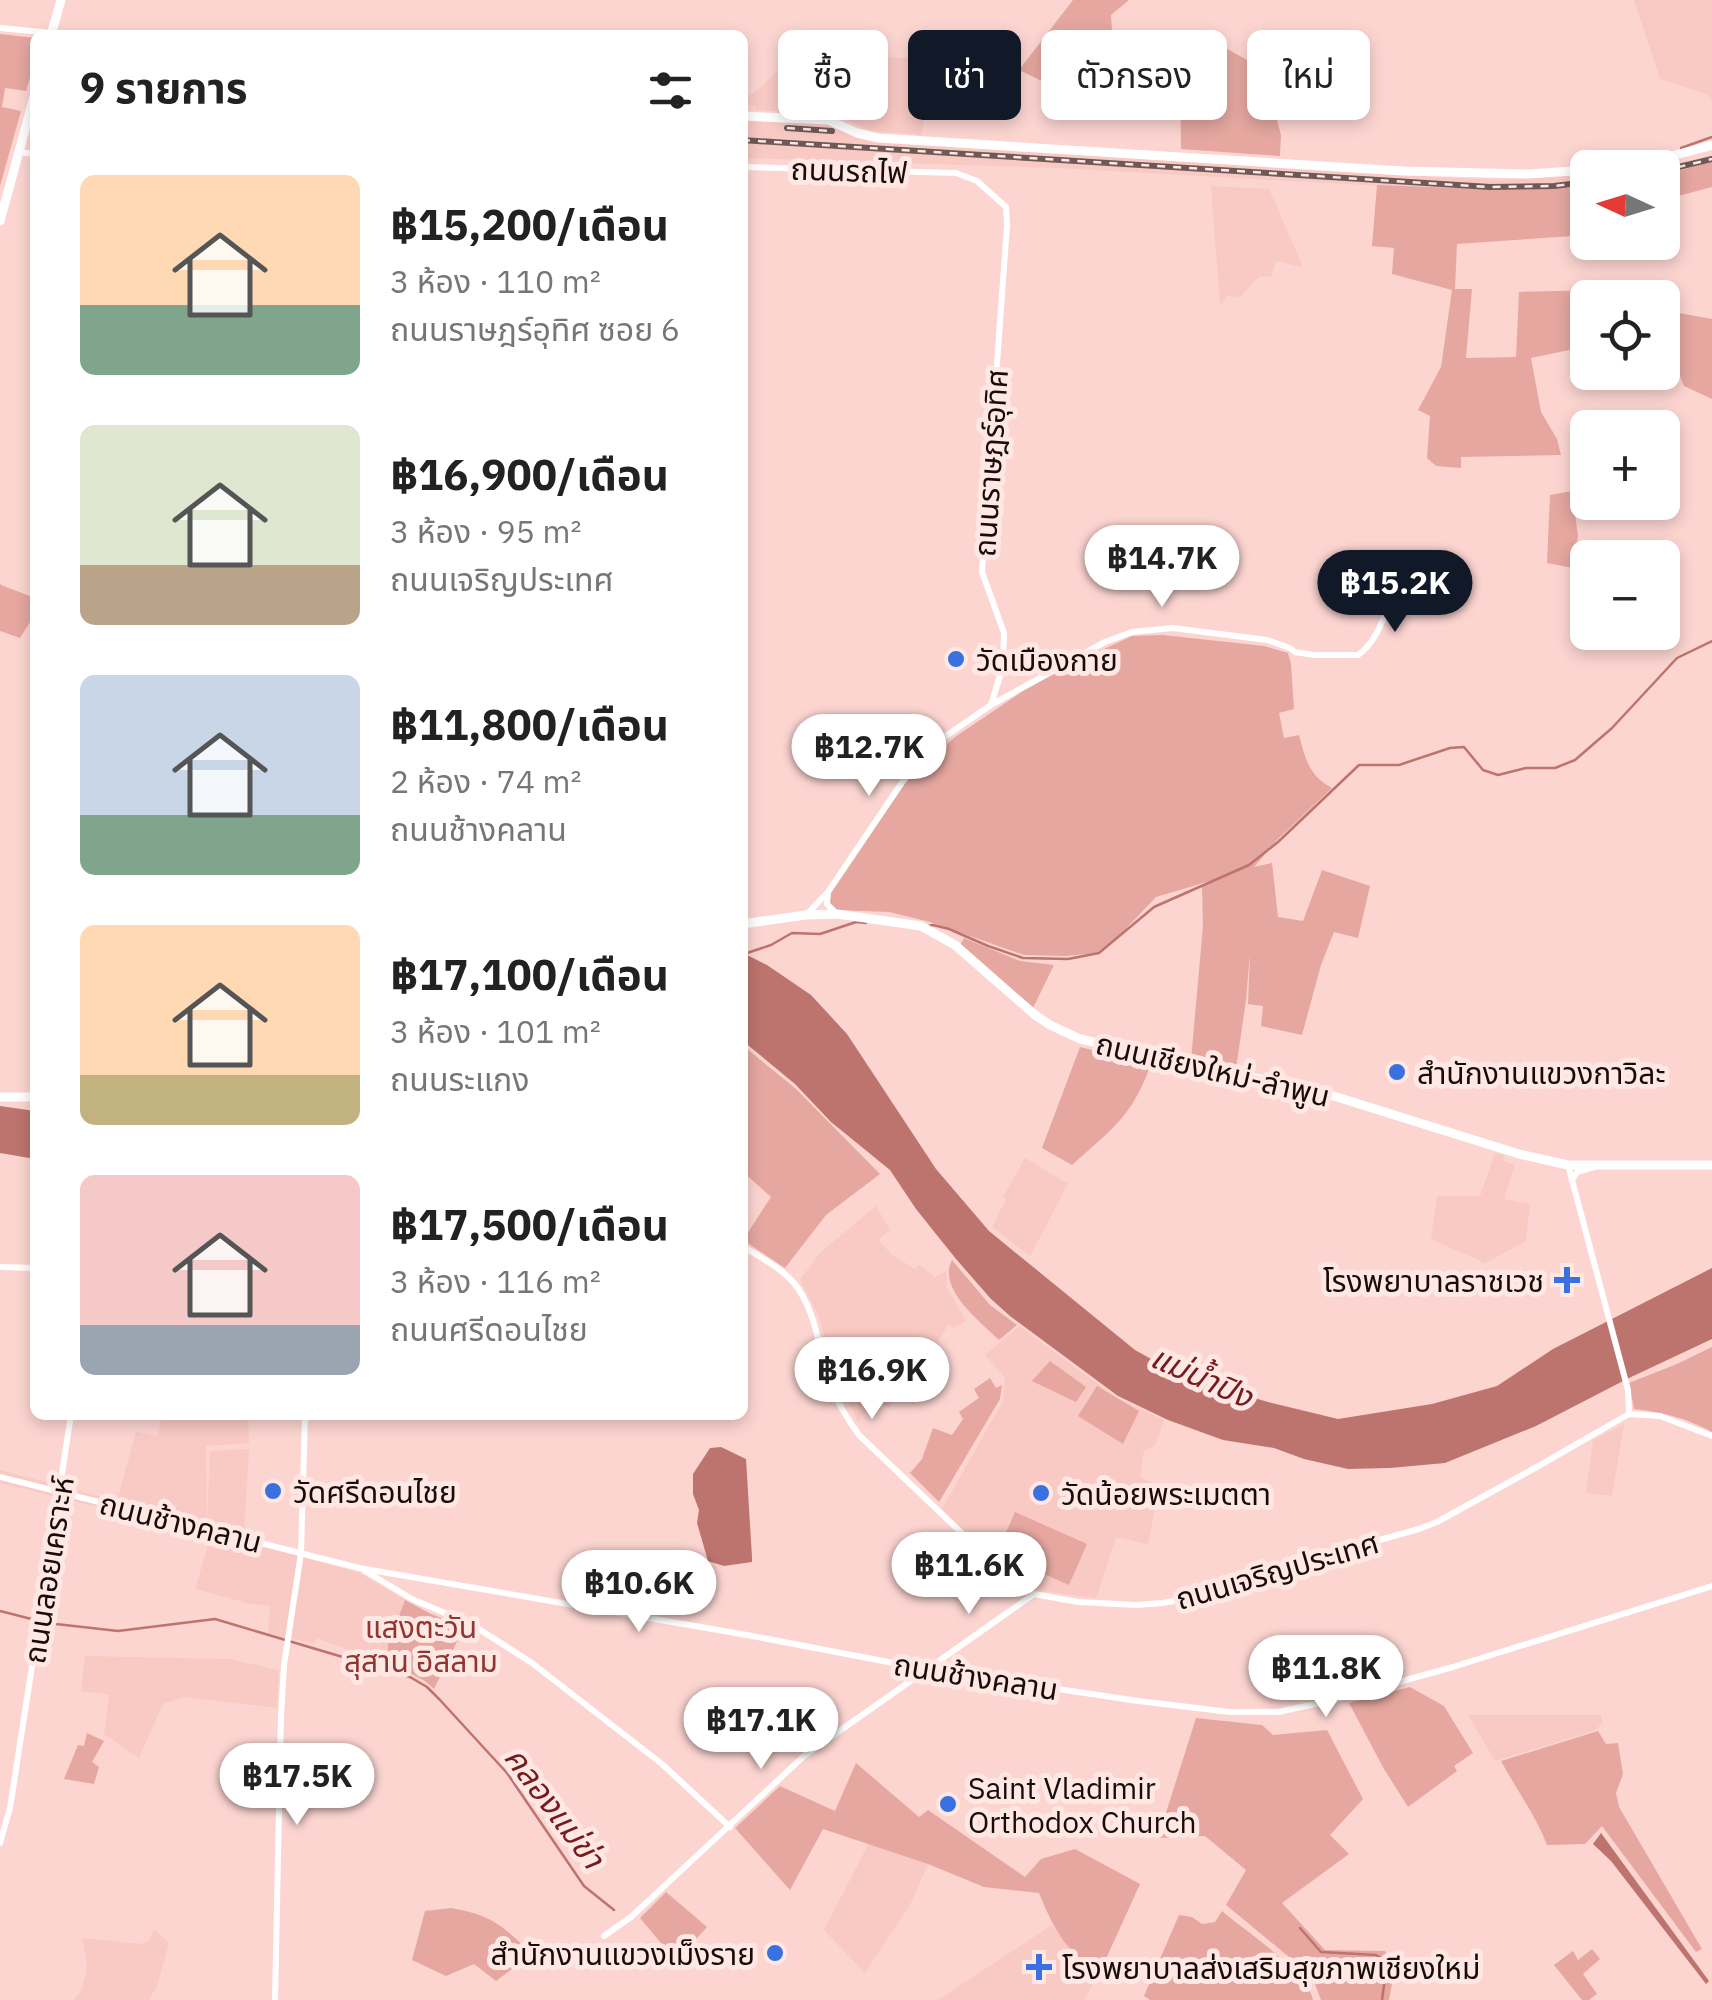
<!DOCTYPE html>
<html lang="th">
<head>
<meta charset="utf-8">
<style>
	:root { --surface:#fff; --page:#f2f2f2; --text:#222; --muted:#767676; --accent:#111827 }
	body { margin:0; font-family:"IBM Plex Sans","Noto Sans Thai",sans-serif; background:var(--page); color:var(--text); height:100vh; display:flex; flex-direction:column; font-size:38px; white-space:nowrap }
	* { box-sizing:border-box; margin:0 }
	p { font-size:32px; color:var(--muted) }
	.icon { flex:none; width:55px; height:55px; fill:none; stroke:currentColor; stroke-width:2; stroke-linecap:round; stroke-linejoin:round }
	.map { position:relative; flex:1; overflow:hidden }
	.side { position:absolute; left:30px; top:30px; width:718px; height:1390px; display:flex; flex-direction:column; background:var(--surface); border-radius:15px; box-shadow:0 5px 15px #0003 }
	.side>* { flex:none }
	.top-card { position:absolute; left:778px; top:30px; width:782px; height:90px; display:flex; gap:20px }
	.needle { width:65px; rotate:274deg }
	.buttons { position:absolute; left:1570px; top:150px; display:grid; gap:20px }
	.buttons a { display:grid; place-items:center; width:110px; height:110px; border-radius:15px; background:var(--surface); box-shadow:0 5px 15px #0003; font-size:50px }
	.price { position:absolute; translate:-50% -85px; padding:0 22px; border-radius:35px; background:#fff; color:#222; font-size:32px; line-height:65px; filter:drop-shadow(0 2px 5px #0008) }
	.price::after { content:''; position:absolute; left:50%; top:60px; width:30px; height:22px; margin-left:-15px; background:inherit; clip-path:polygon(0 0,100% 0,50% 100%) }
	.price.active { background:var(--accent); color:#fff }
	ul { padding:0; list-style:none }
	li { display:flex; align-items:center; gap:30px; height:250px; padding:0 50px }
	li span { display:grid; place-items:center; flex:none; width:280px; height:200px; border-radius:15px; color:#555 }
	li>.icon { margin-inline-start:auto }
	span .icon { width:120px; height:120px; fill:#fffc; stroke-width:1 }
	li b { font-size:42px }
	h2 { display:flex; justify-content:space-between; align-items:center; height:120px; padding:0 50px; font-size:42px }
	.tag { padding:0 35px; border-radius:15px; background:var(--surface); box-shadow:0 5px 15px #0003; font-size:35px; line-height:90px }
	.tag.active { background:var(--accent); color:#fff }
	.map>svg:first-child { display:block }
</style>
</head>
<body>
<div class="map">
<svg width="1712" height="2000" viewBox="0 0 1712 2000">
	<rect width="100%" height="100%" fill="#fcd5d1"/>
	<g fill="#f9c9c4">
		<path d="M 1634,0 L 1712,0 L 1712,100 L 1706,94 L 1660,79 Z"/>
		<path d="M 808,32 L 853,35 L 853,55 L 930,60 L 922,135 L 871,131 L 835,115 L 756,110 L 756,106 L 743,105 L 743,100 L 760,88 L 784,64 Z"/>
		<path d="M 743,119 L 832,124 L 872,140 L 1305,170 L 1501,180 L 1587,174 L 1588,188 L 1539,192 L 1454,190 L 1058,168 L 743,158 Z"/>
		<path d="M 1211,186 L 1269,189 L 1303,267 L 1276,261 L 1271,277 L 1260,276 L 1240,297 L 1227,296 L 1220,305 Z"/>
		<path d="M 1495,1153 L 1504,1155 L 1503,1161 L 1515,1165 L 1504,1199 L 1530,1204 L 1526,1241 L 1485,1263 L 1431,1239 L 1437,1196 L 1480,1196 Z"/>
		<path d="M 1025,1158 L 1068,1184 L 1030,1256 L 992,1227 L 1006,1199 L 1003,1197 Z"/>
		<path d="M 876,1206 L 890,1230 L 878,1240 L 892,1255 L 915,1269 L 919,1265 L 935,1277 L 946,1271 L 947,1287 L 966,1321 L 953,1328 L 949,1323 L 927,1359 L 921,1355 L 889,1408 L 874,1399 L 858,1422 L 841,1388 L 817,1312 L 800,1280 L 820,1253 Z"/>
		<path d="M 1019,1326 L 1117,1398 L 1164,1420 L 1155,1446 L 1144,1450 L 1140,1477 L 1159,1486 L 1158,1492 L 1162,1493 L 1159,1509 L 1155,1509 L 1148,1544 L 1116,1537 L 1097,1596 L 1094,1598 L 1042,1591 L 1029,1586 L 989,1556 L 942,1509 L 1003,1401 L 1005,1378 L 985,1355 Z"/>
		<path d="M 162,1415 L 248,1415 L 249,1443 L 206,1446 L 207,1524 L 210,1451 L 249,1449 L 244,1533 L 211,1524 L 207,1534 L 0,1483 L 0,1470 L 117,1501 L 136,1432 L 158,1436 Z"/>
		<path d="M 1624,1424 L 1612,1496 L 1586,1493 L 1593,1440 Z"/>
		<path d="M 212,1532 L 360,1573 L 405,1600 L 388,1644 L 385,1663 L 316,1638 L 315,1644 L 268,1633 L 270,1606 L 247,1603 L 195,1589 Z"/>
		<path d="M 85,1656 L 229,1659 L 279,1670 L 277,1708 L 183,1697 L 163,1704 L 139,1758 L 104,1734 L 109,1695 L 81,1691 Z"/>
		<path d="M 1468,1715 L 1601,1715 L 1602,1724 L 1594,1731 L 1495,1761 Z"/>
		<path d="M 869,1843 L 928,1864 L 910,1905 L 865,1973 L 824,1930 Z"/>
		<path d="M 1052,1925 L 1080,1961 L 1100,1972 L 1084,2000 L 938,2000 Z"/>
		<path d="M 154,1929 L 169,1943 L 157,1986 L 149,2000 L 74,2000 L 82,1989 L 86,1974 L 87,1965 L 82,1938 L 141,1944 L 149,1941 Z"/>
	</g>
	<g fill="#e5a7a0">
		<path d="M 1073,0 L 1129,0 L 1111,15 L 1114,60 L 1058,61 L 1048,84 L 1019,70 Z"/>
		<path d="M 0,34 L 35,38 L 35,60 L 26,91 L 5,88 L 2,107 L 21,111 L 0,186 Z"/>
		<path d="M 1197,38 L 1229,50 L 1249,61 L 1275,113 L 1281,135 L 1280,156 L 1181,149 L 1180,72 L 1194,68 Z"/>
		<path d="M 1712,161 L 1712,187 L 1663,200 L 1662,176 Z"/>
		<path d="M 1377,185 L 1511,190 L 1587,187 L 1587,235 L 1457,244 L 1455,289 L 1472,289 L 1466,358 L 1516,357 L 1519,292 L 1597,290 L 1602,297 L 1588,298 L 1587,352 L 1574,349 L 1531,358 L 1541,412 L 1557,439 L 1561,455 L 1461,457 L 1461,468 L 1436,466 L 1427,458 L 1430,416 L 1418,410 L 1441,367 L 1452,290 L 1392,274 L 1394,248 L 1372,246 Z"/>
		<path d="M 1663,310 L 1712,319 L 1712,399 L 1684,386 L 1679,374 L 1663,370 Z"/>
		<path d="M 1572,491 L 1578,536 L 1573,568 L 1547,563 L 1550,495 Z"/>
		<path d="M 0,583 L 1,585 L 35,598 L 35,614 L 20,638 L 0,631 Z"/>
		<path d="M 1163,635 L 1264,646 L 1288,653 L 1291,664 L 1294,709 L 1279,713 L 1284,738 L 1299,735 C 1305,758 1309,776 1332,788 L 1278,839 L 1254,867 L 1272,863 L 1278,917 L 1303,921 L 1322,870 L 1370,886 L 1358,938 L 1334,932 L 1321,965 L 1302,1035 L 1261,1026 L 1263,1006 L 1248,1004 L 1250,953 L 1246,1000 L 1236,1069 L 1191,1060 L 1203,926 L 1202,887 L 1227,876 L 1156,897 L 1121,934 L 1097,953 L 1065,956 L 1024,955 L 930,922 L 889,912 L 836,910 L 829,903 L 831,892 L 871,830 L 907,780 L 955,737 L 1023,691 L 1076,662 L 1132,636 Z"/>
		<path d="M 964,938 L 1020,961 L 1054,965 L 1033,1008 L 960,946 Z"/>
		<path d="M 742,1045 L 795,1088 L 880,1174 L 826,1215 L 785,1268 L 743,1240 L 771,1197 L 743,1172 L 742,1116 L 745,1114 L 742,1112 Z"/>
		<path d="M 1080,1047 L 1151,1064 C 1132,1117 1112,1129 1072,1165 L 1042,1148 Z"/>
		<path d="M 952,1260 L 990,1305 L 1017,1325 L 999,1340 C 980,1321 937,1289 952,1260 Z"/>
		<path d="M 1712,1347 L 1712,1432 C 1686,1418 1663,1412 1634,1409 L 1629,1383 L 1677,1364 Z"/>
		<path d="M 1050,1361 L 1086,1387 L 1076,1402 L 1032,1381 Z"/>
		<path d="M 990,1378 L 996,1388 L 1002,1385 L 1000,1399 L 939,1502 L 910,1473 L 922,1459 L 933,1428 L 952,1435 L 963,1419 L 959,1412 L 979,1398 L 974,1389 Z"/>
		<path d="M 1097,1386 L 1139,1411 L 1123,1444 L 1078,1416 Z"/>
		<path d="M 1015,1512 L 1087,1544 L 1069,1585 L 997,1553 Z"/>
		<path d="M 405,1600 L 429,1613 L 464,1627 L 434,1689 L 425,1681 L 387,1661 L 388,1644 Z"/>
		<path d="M 1410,1687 L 1444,1706 L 1473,1753 L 1454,1766 L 1457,1771 L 1408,1807 L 1384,1769 L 1349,1703 Z"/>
		<path d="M 1196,1718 L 1262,1725 L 1273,1735 L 1327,1730 L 1363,1799 L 1330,1835 L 1349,1854 L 1282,1903 L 1325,1950 L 1385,1951 L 1394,1973 L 1389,2000 L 1321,2000 L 1312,1976 L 1226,1905 L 1246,1870 L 1205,1836 L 1158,1838 Z"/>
		<path d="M 1598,1731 L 1606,1744 L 1618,1743 L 1623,1774 L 1616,1793 L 1619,1807 L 1702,1949 L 1696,1952 L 1602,1826 L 1585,1844 L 1547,1845 C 1536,1816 1516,1789 1501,1761 Z"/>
		<path d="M 87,1733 L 104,1741 L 92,1762 L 99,1767 L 94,1784 L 64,1779 L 78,1745 L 84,1746 Z"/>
		<path d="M 856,1763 L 919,1817 L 928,1810 L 1025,1877 L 1041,1859 L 1075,1849 L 1140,1884 L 1100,1972 C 1065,1952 1054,1929 1039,1893 L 984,1887 L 928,1864 L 823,1829 L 790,1890 L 735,1828 L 780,1786 L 835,1811 Z"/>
		<path d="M 666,1892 L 707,1927 L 676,1961 L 640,1918 Z"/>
		<path d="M 451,1908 C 492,1915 503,1926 532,1954 L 496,1981 L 474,1964 L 446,1976 L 412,1960 L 425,1911 Z"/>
		<path d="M 1222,1911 C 1244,1930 1309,1973 1313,2000 L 1150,2000 L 1144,1996 L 1179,1915 L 1192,1917 L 1202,1924 L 1215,1922 Z"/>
		<path d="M 1592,1949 L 1600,1959 L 1583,1974 L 1597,1994 L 1589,2000 L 1582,2000 L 1554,1965 L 1573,1951 L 1578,1960 Z"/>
	</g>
	<g fill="#be746e">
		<path d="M 743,953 L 767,965 L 811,995 L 847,1034 L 936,1169 L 989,1231 L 1135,1350 L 1182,1376 L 1268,1402 L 1338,1419 L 1432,1404 L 1497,1386 L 1553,1349 L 1712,1268 L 1712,1339 L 1629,1378 L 1536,1426 L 1445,1463 L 1390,1468 L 1348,1469 L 1304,1459 L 1274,1448 L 1223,1440 L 1168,1420 L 1118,1396 L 1010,1316 L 991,1299 L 956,1259 L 916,1209 L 890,1170 L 831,1122 L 795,1084 L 743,1041 Z"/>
		<path d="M 0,1106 L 35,1111 L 35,1159 L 0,1153 Z"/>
		<path d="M 721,1447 L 746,1459 L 752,1557 L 752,1562 L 724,1566 L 708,1561 L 697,1523 L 699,1510 L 693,1494 L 693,1474 L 710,1448 Z"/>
		<path d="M 1601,1833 L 1709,1981 L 1706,1984 L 1611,1861 L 1593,1844 Z"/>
	</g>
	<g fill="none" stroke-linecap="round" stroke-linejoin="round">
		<g stroke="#be746e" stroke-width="2.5">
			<path d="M 1681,148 L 1712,137"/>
			<path d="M 928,926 L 933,925 L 949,929 L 988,946 L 1023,958 L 1068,959 L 1099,953 L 1154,907 L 1249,865 L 1278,842 L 1359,765 L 1399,765 L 1450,748 L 1464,747 L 1483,770 L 1498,775 L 1526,768 L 1555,768 L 1575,760 L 1612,728 L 1677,658 L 1712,641"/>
			<path d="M 744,954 L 771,945 L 792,933 L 820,934 L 856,922 L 866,923"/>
			<path d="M 0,1611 L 47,1623 L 118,1631 L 215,1619 L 410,1677 L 427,1687 L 440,1700 L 507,1773 L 584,1886 L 614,1910"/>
			<path d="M 1300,1928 L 1321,1952 L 1376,1955 L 1381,1958 L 1386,1971 L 1382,2000"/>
		</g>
		<g stroke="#fff" stroke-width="6">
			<path d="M 0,28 L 52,33"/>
			<path d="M 19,152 L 35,154"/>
			<path d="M 742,167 L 956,173 L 977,181 L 1006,207 L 1007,225 L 982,572 L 1004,633 L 1003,666 L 991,705"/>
			<path d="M 835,912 L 827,904 L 828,892 L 903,781 L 943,738 L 991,705 L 1105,642 L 1132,632 L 1173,628 L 1267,640 L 1290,648 L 1295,652 L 1314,655 L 1358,655 C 1376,643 1384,617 1392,597"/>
			<path d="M 807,914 L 826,894"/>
			<path d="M 1568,1165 L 1628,1390 L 1629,1414"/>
			<path d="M 1572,1180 L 1577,1172 L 1594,1167"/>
			<path d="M 742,1246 C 760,1257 780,1267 794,1283 C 817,1311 819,1354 832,1387 C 838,1404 848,1420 859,1435 L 993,1563 L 1034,1594 L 1078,1602 L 1137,1605 L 1163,1603 L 1190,1598 L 1290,1565 L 1419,1529 L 1437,1522 L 1535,1468 L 1629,1414 L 1660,1416 L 1712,1436"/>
			<path d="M 0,1267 L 35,1268"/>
			<path d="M 0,1477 L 359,1568 L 747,1635 L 925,1669 L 1138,1701 L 1230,1712 L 1278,1712 L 1334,1700 L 1453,1667 L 1712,1586"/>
			<path d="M 365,1571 L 412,1599 L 471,1624 L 532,1663 L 662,1764 L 730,1827"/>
			<path d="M 0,1843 L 10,1808 L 71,1415"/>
			<path d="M 604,1936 L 631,1917 L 804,1756 L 1034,1594"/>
			<path d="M 275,2000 L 281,1716 L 284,1665 L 301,1553 L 305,1415"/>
		</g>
		<g stroke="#fff" stroke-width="9">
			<path d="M 51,35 L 61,0"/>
			<path d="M 742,116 L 828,120 L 857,133 L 878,138 L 1403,171 L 1528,174 L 1588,170"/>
			<path d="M 1604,168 L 1665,158 L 1712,145"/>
			<path d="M 0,221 L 35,93"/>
			<path d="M 742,924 L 806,915 L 837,914 L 921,926 L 955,945 L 1035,1015 L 1050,1025 L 1080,1039 L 1324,1093 L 1519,1154 L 1568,1165 L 1712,1165"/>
			<path d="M 0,1097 L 35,1097"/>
		</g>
		<g stroke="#6f5956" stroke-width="6">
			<g id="rail">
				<path d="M 787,128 L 832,131"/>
				<path d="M 742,140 L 1490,187 L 1554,186 L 1588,182"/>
				<path d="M 1662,171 L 1712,159"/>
			</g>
		</g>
		<use href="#rail" stroke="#ffe7e4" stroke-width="2.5" stroke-dasharray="8" stroke-linecap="butt"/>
	</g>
	<g fill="#3971e0" stroke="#ffe7e4" stroke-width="4">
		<circle cx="956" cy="659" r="10"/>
		<circle cx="1397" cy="1072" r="10"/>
		<path d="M1562 1265h10v10h10v10h-10v10h-10v-10h-10v-10h10z"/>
		<circle cx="273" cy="1491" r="10"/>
		<circle cx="1041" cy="1493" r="10"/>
		<circle cx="948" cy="1804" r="10"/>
		<circle cx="775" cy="1953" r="10"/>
		<path d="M1034 1952h10v10h10v10h-10v10h-10v-10h-10v-10h10z"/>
	</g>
	<g text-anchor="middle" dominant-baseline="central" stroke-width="10" stroke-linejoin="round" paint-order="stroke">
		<g font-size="30" fill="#180c0a" stroke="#ffe7e4">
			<text transform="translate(849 170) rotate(2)">ถนนรถไฟ</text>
			<text transform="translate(990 463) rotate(-86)">ถนนราษฎร์อุทิศ</text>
			<text transform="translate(1213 1069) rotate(13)">ถนนเชียงใหม่-ลำพูน</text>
			<text transform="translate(181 1522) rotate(14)">ถนนช้างคลาน</text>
			<text transform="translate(48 1570) rotate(-81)">ถนนลอยเคราะห์</text>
			<text transform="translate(1277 1570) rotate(-16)">ถนนเจริญประเทศ</text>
			<text transform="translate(976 1676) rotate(9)">ถนนช้างคลาน</text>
		</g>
		<g font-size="30" fill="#180c0a" stroke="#ffe7e4" text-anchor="start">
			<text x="976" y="659">วัดเมืองกาย</text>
			<text x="1417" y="1072">สำนักงานแขวงกาวิละ</text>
			<text x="1544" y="1280" text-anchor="end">โรงพยาบาลราชเวช</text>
			<text x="293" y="1491">วัดศรีดอนไชย</text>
			<text x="1061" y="1493">วัดน้อยพระเมตตา</text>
			<text x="968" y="1787">Saint Vladimir<tspan x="968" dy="34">Orthodox Church</tspan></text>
			<text x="755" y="1953" text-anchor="end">สำนักงานแขวงเม็งราย</text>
			<text x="1062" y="1967">โรงพยาบาลส่งเสริมสุขภาพเชียงใหม่</text>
		</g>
		<g font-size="30" fill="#913531" stroke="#ffe7e4">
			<text x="421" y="1626">แสงตะวัน<tspan x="421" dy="34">สุสาน อิสลาม</tspan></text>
		</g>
		<g font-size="32" font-style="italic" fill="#751b1b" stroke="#ffe7e4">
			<text transform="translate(1202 1376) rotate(24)">แม่น้ำปิง</text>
			<text transform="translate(555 1807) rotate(53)">คลองแม่ข่า</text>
		</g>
	</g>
</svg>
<div class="buttons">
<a><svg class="needle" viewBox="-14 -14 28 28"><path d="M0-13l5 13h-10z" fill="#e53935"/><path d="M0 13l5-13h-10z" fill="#767676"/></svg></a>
<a><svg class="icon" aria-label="locate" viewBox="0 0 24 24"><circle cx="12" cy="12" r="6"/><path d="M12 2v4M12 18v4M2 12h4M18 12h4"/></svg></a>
<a>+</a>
<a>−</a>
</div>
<b class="price" style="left:1162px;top:610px">฿14.7K</b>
<b class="price active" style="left:1395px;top:635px">฿15.2K</b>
<b class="price" style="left:869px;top:799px">฿12.7K</b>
<b class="price" style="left:872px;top:1422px">฿16.9K</b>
<b class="price" style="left:969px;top:1617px">฿11.6K</b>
<b class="price" style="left:639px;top:1635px">฿10.6K</b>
<b class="price" style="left:1326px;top:1720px">฿11.8K</b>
<b class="price" style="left:761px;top:1772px">฿17.1K</b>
<b class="price" style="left:297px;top:1828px">฿17.5K</b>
<div class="top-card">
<a class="tag">ซื้อ</a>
<a class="tag active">เช่า</a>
<a class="tag">ตัวกรอง</a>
<a class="tag">ใหม่</a>
</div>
<section class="side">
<h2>9 รายการ<svg class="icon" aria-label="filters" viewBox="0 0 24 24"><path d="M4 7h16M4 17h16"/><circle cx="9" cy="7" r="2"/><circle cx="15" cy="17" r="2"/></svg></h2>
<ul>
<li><span style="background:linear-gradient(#ffd9b3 65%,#7fa58c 0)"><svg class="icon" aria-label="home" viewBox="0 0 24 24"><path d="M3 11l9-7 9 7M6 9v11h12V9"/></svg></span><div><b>฿15,200/เดือน</b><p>3 ห้อง · 110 m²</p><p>ถนนราษฎร์อุทิศ ซอย 6</p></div></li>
<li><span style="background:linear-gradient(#dfe7d0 70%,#b9a48a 0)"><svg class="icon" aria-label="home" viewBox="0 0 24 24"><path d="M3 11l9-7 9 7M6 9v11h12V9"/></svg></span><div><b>฿16,900/เดือน</b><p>3 ห้อง · 95 m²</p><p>ถนนเจริญประเทศ</p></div></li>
<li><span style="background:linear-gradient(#c9d6e8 70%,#7fa58c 0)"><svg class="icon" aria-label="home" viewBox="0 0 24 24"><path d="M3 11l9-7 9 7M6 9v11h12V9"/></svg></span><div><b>฿11,800/เดือน</b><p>2 ห้อง · 74 m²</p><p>ถนนช้างคลาน</p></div></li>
<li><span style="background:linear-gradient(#ffd9b3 75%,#c2b280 0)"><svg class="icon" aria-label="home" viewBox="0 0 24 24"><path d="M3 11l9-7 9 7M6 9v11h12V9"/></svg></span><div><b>฿17,100/เดือน</b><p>3 ห้อง · 101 m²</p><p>ถนนระแกง</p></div></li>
<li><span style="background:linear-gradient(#f6c9c9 75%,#9aa5b1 0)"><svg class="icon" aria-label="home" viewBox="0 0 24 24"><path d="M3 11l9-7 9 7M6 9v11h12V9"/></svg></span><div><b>฿17,500/เดือน</b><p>3 ห้อง · 116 m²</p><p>ถนนศรีดอนไชย</p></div></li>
</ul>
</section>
</div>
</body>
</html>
